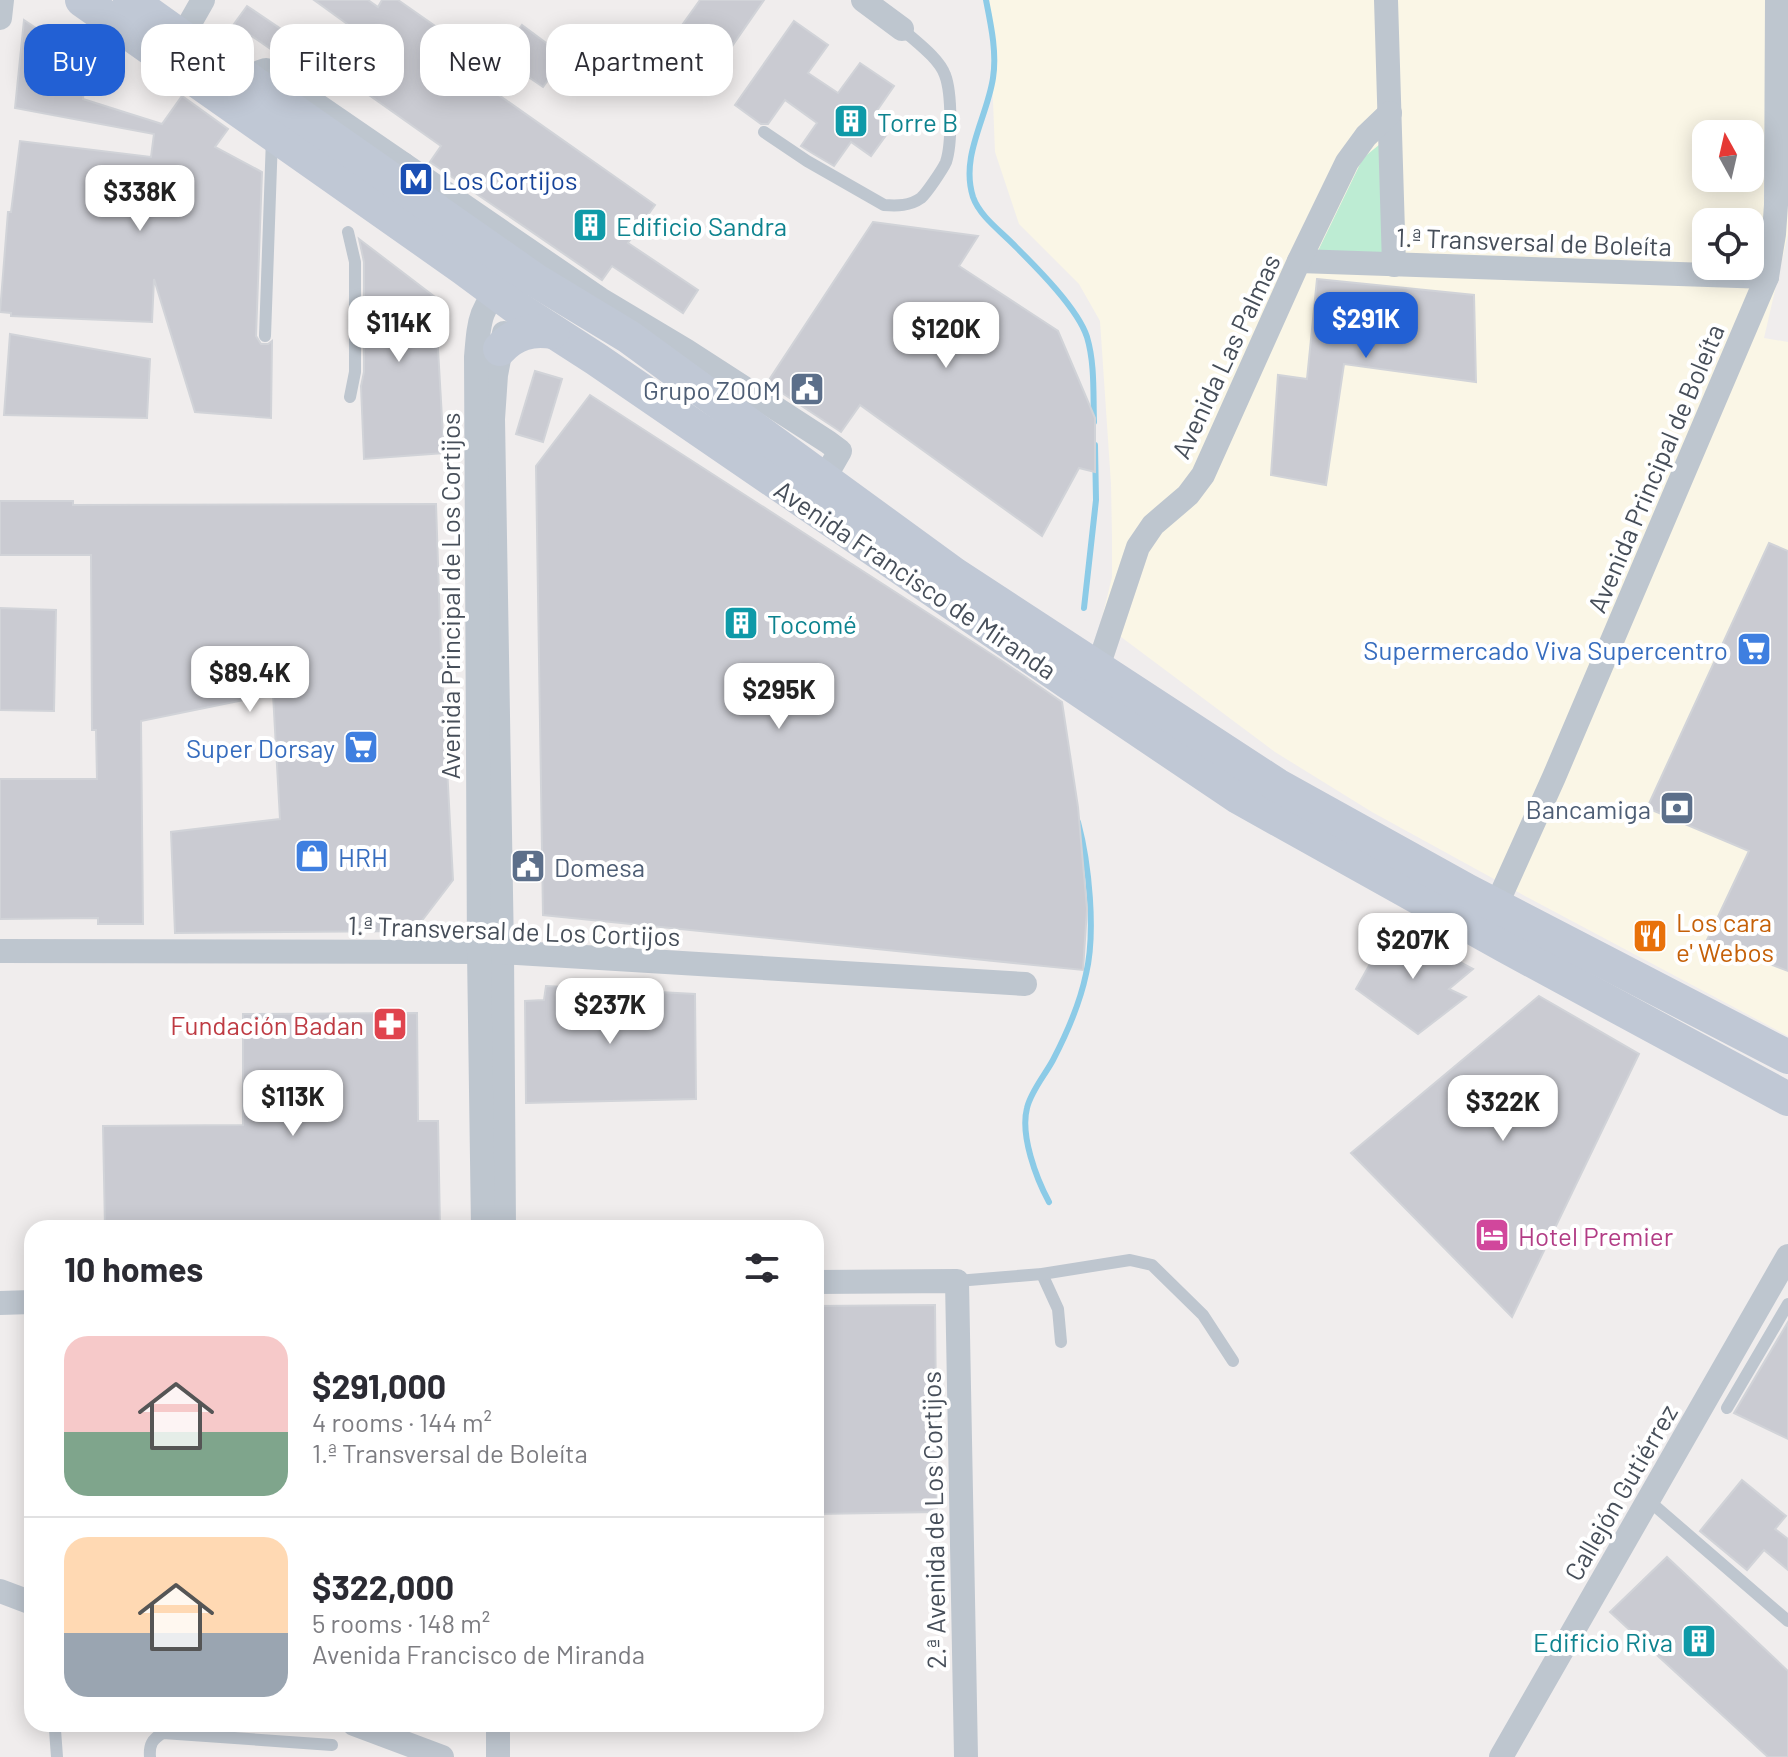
<!DOCTYPE html>
<html lang="en">
<head>
<meta charset="utf-8">
<style>
	:root { --surface:#fff; --page:#f2f2f3; --text:#2b2b33; --muted:#7c7c81; --line:#e1e1e2; --accent:#2260d4 }
	body { margin:0; font-family:Barlow,sans-serif; background:var(--page); color:var(--text); height:100vh; display:flex; flex-direction:column; font-size:30px; white-space:nowrap }
	* { box-sizing:border-box; margin:0 }
	p { font-size:26px; color:var(--muted) }
	.icon { flex:none; width:44px; height:44px; fill:none; stroke:currentColor; stroke-width:2; stroke-linecap:round; stroke-linejoin:round }
	.map { position:relative; flex:1; overflow:hidden }
	.drawer { position:absolute; left:24px; top:1220px; width:800px; height:512px; display:flex; flex-direction:column; background:var(--surface); border-radius:24px; box-shadow:0 4px 20px #0003 }
	.drawer>* { flex:none }
	.top-card { position:absolute; left:24px; top:24px; width:800px; height:72px; display:flex; gap:16px }
	.needle { width:52px; rotate:352deg }
	.buttons { position:absolute; left:1692px; top:120px; display:grid; gap:16px }
	.buttons a { display:grid; place-items:center; width:72px; height:72px; border-radius:16px; background:var(--surface); box-shadow:0 4px 20px #0003; font-size:40px }
	.price { position:absolute; translate:-50% -68px; padding:0 18px; border-radius:16px; background:#fff; color:#222; font-size:26px; line-height:52px; filter:drop-shadow(0 2px 4px #0008) }
	.price::after { content:''; position:absolute; left:50%; top:48px; width:24px; height:18px; margin-left:-12px; background:inherit; clip-path:polygon(0 0,100% 0,50% 100%) }
	.price.active { background:var(--accent); color:#fff }
	ul { padding:0; list-style:none }
	li { display:flex; align-items:center; gap:24px; height:200px; padding:0 40px }
	li+li { border-top:2px solid var(--line) }
	li span { display:grid; place-items:center; flex:none; width:224px; height:160px; border-radius:24px; color:#555 }
	li>.icon { margin-inline-start:auto }
	span .icon { width:96px; height:96px; fill:#fffc; stroke-width:1 }
	li b { font-size:34px }
	h2 { display:flex; justify-content:space-between; align-items:center; height:96px; padding:0 40px; font-size:34px }
	.pill { padding:0 28px; border-radius:24px; background:var(--surface); box-shadow:0 4px 20px #0003; font-size:28px; line-height:72px }
	.pill.active { background:var(--accent); color:#fff }
	.map>svg:first-child { display:block }
</style>
</head>
<body>
<div class="map">
<svg width="1788" height="1757" viewBox="0 0 1788 1757">
	<rect width="100%" height="100%" fill="#f0eded"/>
	<path fill="#faf6e6" fill-rule="evenodd" d="M 989,0 L 1788,0 L 1788,234 L 1764,338 L 1788,342 L 1788,1036 L 1525,896 L 1372,812 L 1275,752 L 1101,622 L 1112,577 L 1112,536 L 1111,484 L 1100,321 L 1079,284 L 1019,224 L 995,152 ZM 1706,134 L 1750,134 L 1750,178 L 1706,178 ZM 1706,222 L 1750,222 L 1750,266 L 1706,266 Z"/>
	<path fill="#bdecd3" d="M 1385,140 L 1382,253 L 1317,253 L 1363,158 Z"/>
	<g fill="none" stroke-linecap="round" stroke-linejoin="round">
		<g stroke="#8ccbe7" stroke-width="6">
			<path d="M 986,0 C 991,25 997,53 993,78 C 987,118 960,156 973,197 C 980,217 1002,232 1016,247 C 1038,269 1078,309 1087,337 C 1095,364 1093,394 1094,422"/>
			<path d="M 1084,608 L 1096,500 L 1095,445"/>
			<path d="M 1049,1202 C 1036,1178 1020,1135 1027,1108 C 1031,1091 1045,1075 1053,1060 C 1067,1033 1080,1003 1086,974 C 1096,933 1089,863 1078,822"/>
		</g>
	</g>
	<g fill="#cacbd2" stroke="#d1d3d8" stroke-width="2">
		<path d="M 314,0 L 368,0 L 378,7 L 382,0 L 398,0 L 488,63 L 476,79 L 655,205 L 628,243 L 698,290 L 683,313 L 612,266 L 602,280 L 430,162 L 441,146 L 335,71 L 361,34 Z"/>
		<path d="M 700,0 L 764,0 L 719,65 L 675,35 Z"/>
		<path d="M 247,6 L 290,35 L 278,54 L 234,24 Z"/>
		<path d="M 24,20 L 87,62 L 83,99 L 162,124 L 182,96 L 228,129 L 215,147 L 262,172 L 256,336 L 261,344 L 268,344 L 272,341 L 271,418 L 195,412 L 154,279 L 152,322 L 11,316 L 11,313 L 0,312 L 8,212 L 11,212 L 20,141 L 151,157 L 154,134 L 15,108 Z"/>
		<path d="M 794,21 L 828,45 L 808,73 L 838,93 L 860,63 L 894,86 L 874,115 L 892,127 L 871,156 L 851,142 L 834,166 L 812,153 L 801,146 L 817,123 L 785,100 L 768,124 L 761,124 L 735,105 Z"/>
		<path d="M 522,25 L 565,57 L 543,87 L 499,57 Z"/>
		<path d="M 873,222 L 978,236 L 959,266 L 1058,331 L 1095,418 L 1095,472 L 1079,468 L 1042,536 L 860,405 L 841,432 L 767,383 Z"/>
		<path d="M 359,239 L 435,297 L 444,453 L 364,459 L 361,386 L 364,372 L 364,262 Z"/>
		<path d="M 1317,279 L 1474,295 L 1476,382 L 1344,364 L 1326,485 L 1271,475 L 1278,375 L 1307,379 Z"/>
		<path d="M 10,334 L 150,359 L 147,418 L 4,415 Z"/>
		<path d="M 535,371 L 562,379 L 543,442 L 516,434 Z"/>
		<path d="M 590,395 L 1002,661 L 1062,702 L 1078,807 L 1087,909 L 1083,970 L 543,915 L 536,466 Z"/>
		<path d="M 0,501 L 73,501 L 73,505 L 436,504 L 441,654 L 453,880 L 414,931 L 175,933 L 171,832 L 280,819 L 273,694 L 141,721 L 143,924 L 98,924 L 98,918 L 0,919 L 0,779 L 97,779 L 96,730 L 92,730 L 91,555 L 0,555 Z"/>
		<path d="M 1769,543 L 1788,551 L 1788,971 L 1707,940 L 1749,851 L 1647,808 Z"/>
		<path d="M 0,608 L 56,610 L 54,711 L 0,710 Z"/>
		<path d="M 1390,925 L 1473,969 L 1449,989 L 1466,997 L 1418,1034 L 1356,989 L 1375,955 L 1386,960 L 1384,935 Z"/>
		<path d="M 546,986 L 695,994 L 696,1099 L 526,1103 L 525,1001 L 544,1000 Z"/>
		<path d="M 1539,996 L 1639,1054 L 1512,1317 L 1351,1153 Z"/>
		<path d="M 417,1013 L 418,1121 L 438,1121 L 440,1228 L 105,1228 L 103,1126 L 243,1125 L 243,1014 Z"/>
		<path d="M 935,1305 L 937,1512 L 816,1514 L 816,1306 Z"/>
		<path d="M 1788,1322 L 1788,1439 L 1734,1413 Z"/>
		<path d="M 1742,1480 L 1786,1516 L 1775,1529 L 1788,1539 L 1788,1570 L 1764,1550 L 1747,1570 L 1700,1531 Z"/>
		<path d="M 1667,1557 L 1788,1671 L 1788,1757 L 1768,1757 L 1610,1612 Z"/>
	</g>
	<g fill="none" stroke-linecap="round" stroke-linejoin="round">
		<g stroke="#bec6cf" stroke-width="12">
			<path d="M 764,132 L 807,161 L 884,205 C 897,206 910,206 921,198 C 926,194 943,169 946,162 C 952,144 952,93 945,75 C 939,58 915,41 902,29"/>
			<path d="M 348,232 L 355,262 L 355,372 L 350,397"/>
			<path d="M 265,336 L 272,138"/>
			<path d="M 1042,1274 L 1058,1309 L 1061,1342"/>
			<path d="M 957,1281 L 1042,1274 L 1130,1260 L 1152,1265 L 1203,1315 L 1233,1361"/>
			<path d="M 1727,1408 L 1788,1304"/>
			<path d="M 1648,1500 L 1788,1621"/>
			<path d="M 55,1730 L 57,1757"/>
			<path d="M 150,1757 C 149,1745 152,1739 163,1733 L 332,1745"/>
		</g>
		<g stroke="#bec6cf" stroke-width="24">
			<path d="M 863,0 L 902,29"/>
			<path d="M 1386,0 L 1394,265"/>
			<path d="M 0,18 L 2,0"/>
			<path d="M 182,37 L 203,0"/>
			<path d="M 245,77 L 266,70 L 403,164"/>
			<path d="M 372,166 L 403,164 L 600,299 L 687,351 L 828,442 L 840,451 L 824,479"/>
			<path d="M 1299,261 L 1767,277"/>
			<path d="M 504,333 L 496,375 L 493,419 L 502,952 L 504,1228"/>
			<path d="M 1098,667 L 1138,547 L 1153,525 L 1188,495 L 1203,475 L 1299,261 L 1347,162 L 1366,136 L 1390,113"/>
			<path d="M 1491,917 L 1554,777 L 1767,277 L 1774,234 L 1776,205 L 1777,0"/>
			<path d="M 0,951 L 502,952 L 1025,984"/>
			<path d="M 483,1228 L 479,952 L 476,357 C 479,322 479,306 507,282"/>
			<path d="M 816,1282 L 957,1281 L 966,1757"/>
			<path d="M 0,1303 L 32,1302"/>
			<path d="M 0,1591 L 32,1603"/>
			<path d="M 354,1724 L 442,1757"/>
			<path d="M 498,1757 L 498,1724"/>
			<path d="M 1501,1757 L 1788,1256"/>
		</g>
		<g stroke="#c0c8d5" stroke-width="34">
			<path d="M 82,0 L 463,268 L 517,308 L 596,359 L 1069,683 L 1238,797 L 1505,946 L 1788,1099"/>
			<path d="M 130,0 L 182,37 L 245,77 L 535,280 L 629,337 L 954,574 L 1277,785 L 1468,891 L 1788,1057"/>
			<path d="M 500,349 C 515,333 531,329 553,332"/>
		</g>
	</g>
	<defs>
		<g id="building-square" transform="scale(1.8)"><rect x="-9" y="-9" width="18" height="18" rx="4" fill="#0f9aa8" stroke="#fff"/><path d="M-4-6H4V6H1V3H-1V6H-4ZM-2.5-4.3h1.7v1.8h-1.7ZM.8-4.3h1.7v1.8H.8ZM-2.5-1h1.7V.8h-1.7ZM.8-1h1.7V.8H.8Z" fill="#fff"/></g>
		<g id="metro-square" transform="scale(1.8)"><rect x="-9" y="-9" width="18" height="18" rx="4" fill="#1a4fb4" stroke="#fff"/><path d="M-5.5 5V-5H-3L0 0L3-5H5.5V5H3V-.5L0 4L-3-.5V5Z" fill="#fff"/></g>
		<g id="civic-square" transform="scale(1.8)"><rect x="-9" y="-9" width="18" height="18" rx="4" fill="#5c6f8a" stroke="#fff"/><path d="M-.6-6.5H3V-4.5H.6V-3L4-1V1h2V6H-6V1h2V-1L-.6-3ZM-1.2 2.5V6h2.4V2.5Z" fill="#fff"/></g>
		<g id="supermarket-square" transform="scale(1.8)"><rect x="-9" y="-9" width="18" height="18" rx="4" fill="#3f7fe0" stroke="#fff"/><path d="M-6-5.5h2.5l.6 2H6L4.5 2H-2.5L-4.4-4H-6ZM-1.5 3.2a1.3 1.3 0 1 0 .1 0ZM3 3.2a1.3 1.3 0 1 0 .1 0Z" fill="#fff"/></g>
		<g id="bank-square" transform="scale(1.8)"><rect x="-9" y="-9" width="18" height="18" rx="4" fill="#5c6f8a" stroke="#fff"/><path d="M-6-4H6V4H-6ZM0-2.3a2.3 2.3 0 1 0 0 4.6a2.3 2.3 0 1 0 0-4.6Z" fill="#fff"/></g>
		<g id="shop-square" transform="scale(1.8)"><rect x="-9" y="-9" width="18" height="18" rx="4" fill="#3f7fe0" stroke="#fff"/><path d="M-5-2.5h2.3a2.7 3.5 0 0 1 5.4 0H5L5.5 6h-11ZM-1.5-2.5h3a1.5 2.3 0 0 0-3 0Z" fill="#fff"/></g>
		<g id="restaurant-square" transform="scale(1.8)"><rect x="-9" y="-9" width="18" height="18" rx="4" fill="#e8710a" stroke="#fff"/><path d="M-5-6h1v4h1v-4h1v4h1v-4h1v5L-1.5 .5V6h-2V.5L-5-1ZM5-6V6H3V1.5H1.5Q1.5-4 5-6Z" fill="#fff"/></g>
		<g id="pharmacy-square" transform="scale(1.8)"><rect x="-9" y="-9" width="18" height="18" rx="4" fill="#e0444e" stroke="#fff"/><path d="M-2-6h4v4h4v4h-4v4h-4v-4h-4v-4h4Z" fill="#fff"/></g>
		<g id="hotel-square" transform="scale(1.8)"><rect x="-9" y="-9" width="18" height="18" rx="4" fill="#d1479c" stroke="#fff"/><path d="M-6-4.5h1.5V1H6V5H4.5V3h-9V5H-6ZM-4 0a1.8 1.8 0 1 1 3.6 0ZM.5 0V-2.5h3Q6-2.5 6 0Z" fill="#fff"/></g>
	</defs>
	<g fill-rule="evenodd">
		<use href="#building-square" x="851" y="121"/>
		<use href="#metro-square" x="416" y="179"/>
		<use href="#building-square" x="590" y="225"/>
		<use href="#civic-square" x="807" y="389"/>
		<use href="#building-square" x="741" y="623"/>
		<use href="#supermarket-square" x="1754" y="649"/>
		<use href="#supermarket-square" x="361" y="747"/>
		<use href="#bank-square" x="1677" y="808"/>
		<use href="#shop-square" x="312" y="856"/>
		<use href="#civic-square" x="528" y="866"/>
		<use href="#restaurant-square" x="1650" y="936"/>
		<use href="#pharmacy-square" x="390" y="1024"/>
		<use href="#hotel-square" x="1492" y="1235"/>
		<use href="#building-square" x="1699" y="1641"/>
	</g>
	<g text-anchor="middle" dominant-baseline="central" stroke-width="8" stroke-linejoin="round" paint-order="stroke">
		<g font-size="26" fill="#0d838f" stroke="#fff" text-anchor="start">
			<text x="877" y="121">Torre B</text>
			<text x="616" y="225">Edificio Sandra</text>
			<text x="767" y="623">Tocomé</text>
			<text x="1673" y="1641" text-anchor="end">Edificio Riva</text>
		</g>
		<g font-size="26" fill="#164399" stroke="#fff" text-anchor="start">
			<text x="442" y="179">Los Cortijos</text>
		</g>
		<g font-size="26" fill="#464e59" stroke="#fff">
			<text transform="translate(1534 241) rotate(2)">1.ª Transversal de Boleíta</text>
			<text transform="translate(1225 356) rotate(-65)">Avenida Las Palmas</text>
			<text transform="translate(1655 468) rotate(-67)">Avenida Principal de Boleíta</text>
			<text transform="translate(916 579) rotate(34)">Avenida Francisco de Miranda</text>
			<text transform="translate(449 596) rotate(-90)">Avenida Principal de Los Cortijos</text>
			<text transform="translate(514 930) rotate(2)">1.ª Transversal de Los Cortijos</text>
			<text transform="translate(1620 1492) rotate(-60)">Callejón Gutiérrez</text>
			<text transform="translate(933 1520) rotate(-91)">2.ª Avenida de Los Cortijos</text>
		</g>
		<g font-size="26" fill="#4e5e75" stroke="#fff" text-anchor="end">
			<text x="781" y="389">Grupo ZOOM</text>
			<text x="1651" y="808">Bancamiga</text>
			<text x="554" y="866" text-anchor="start">Domesa</text>
		</g>
		<g font-size="26" fill="#366cbe" stroke="#fff" text-anchor="end">
			<text x="1728" y="649">Supermercado Viva Supercentro</text>
			<text x="335" y="747">Super Dorsay</text>
			<text x="338" y="856" text-anchor="start">HRH</text>
		</g>
		<g font-size="26" fill="#c56008" stroke="#fff" text-anchor="start">
			<text x="1676" y="921">Los cara<tspan x="1676" dy="30">e' Webos</tspan></text>
		</g>
		<g font-size="26" fill="#be3a42" stroke="#fff" text-anchor="end">
			<text x="364" y="1024">Fundación Badan</text>
		</g>
		<g font-size="26" fill="#b23c85" stroke="#fff" text-anchor="start">
			<text x="1518" y="1235">Hotel Premier</text>
		</g>
	</g>
</svg>
<div class="buttons">
<a><svg class="needle" viewBox="-14 -14 28 28"><path d="M0-13l5 13h-10z" fill="#e53935"/><path d="M0 13l5-13h-10z" fill="#7c7c81"/></svg></a>
<a><svg class="icon" aria-label="locate" viewBox="0 0 24 24"><circle cx="12" cy="12" r="6"/><path d="M12 2v4M12 18v4M2 12h4M18 12h4"/></svg></a>
</div>
<b class="price" style="left:140px;top:233px">$338K</b>
<b class="price active" style="left:1366px;top:360px">$291K</b>
<b class="price" style="left:399px;top:364px">$114K</b>
<b class="price" style="left:946px;top:370px">$120K</b>
<b class="price" style="left:250px;top:714px">$89.4K</b>
<b class="price" style="left:779px;top:731px">$295K</b>
<b class="price" style="left:1413px;top:981px">$207K</b>
<b class="price" style="left:610px;top:1046px">$237K</b>
<b class="price" style="left:293px;top:1138px">$113K</b>
<b class="price" style="left:1503px;top:1143px">$322K</b>
<div class="top-card">
<a class="pill active">Buy</a>
<a class="pill">Rent</a>
<a class="pill">Filters</a>
<a class="pill">New</a>
<a class="pill">Apartment</a>
</div>
<section class="drawer">
<h2>10 homes<svg class="icon" aria-label="filters" viewBox="0 0 24 24"><path d="M4 7h16M4 17h16"/><circle cx="9" cy="7" r="2"/><circle cx="15" cy="17" r="2"/></svg></h2>
<ul>
<li><span style="background:linear-gradient(#f6c9c9 60%,#7fa58c 0)"><svg class="icon" aria-label="home" viewBox="0 0 24 24"><path d="M3 11l9-7 9 7M6 9v11h12V9"/></svg></span><div><b>$291,000</b><p>4 rooms · 144 m²</p><p>1.ª Transversal de Boleíta</p></div></li>
<li><span style="background:linear-gradient(#ffd9b3 60%,#9aa5b1 0)"><svg class="icon" aria-label="home" viewBox="0 0 24 24"><path d="M3 11l9-7 9 7M6 9v11h12V9"/></svg></span><div><b>$322,000</b><p>5 rooms · 148 m²</p><p>Avenida Francisco de Miranda</p></div></li>
</ul>
</section>
</div>
</body>
</html>
